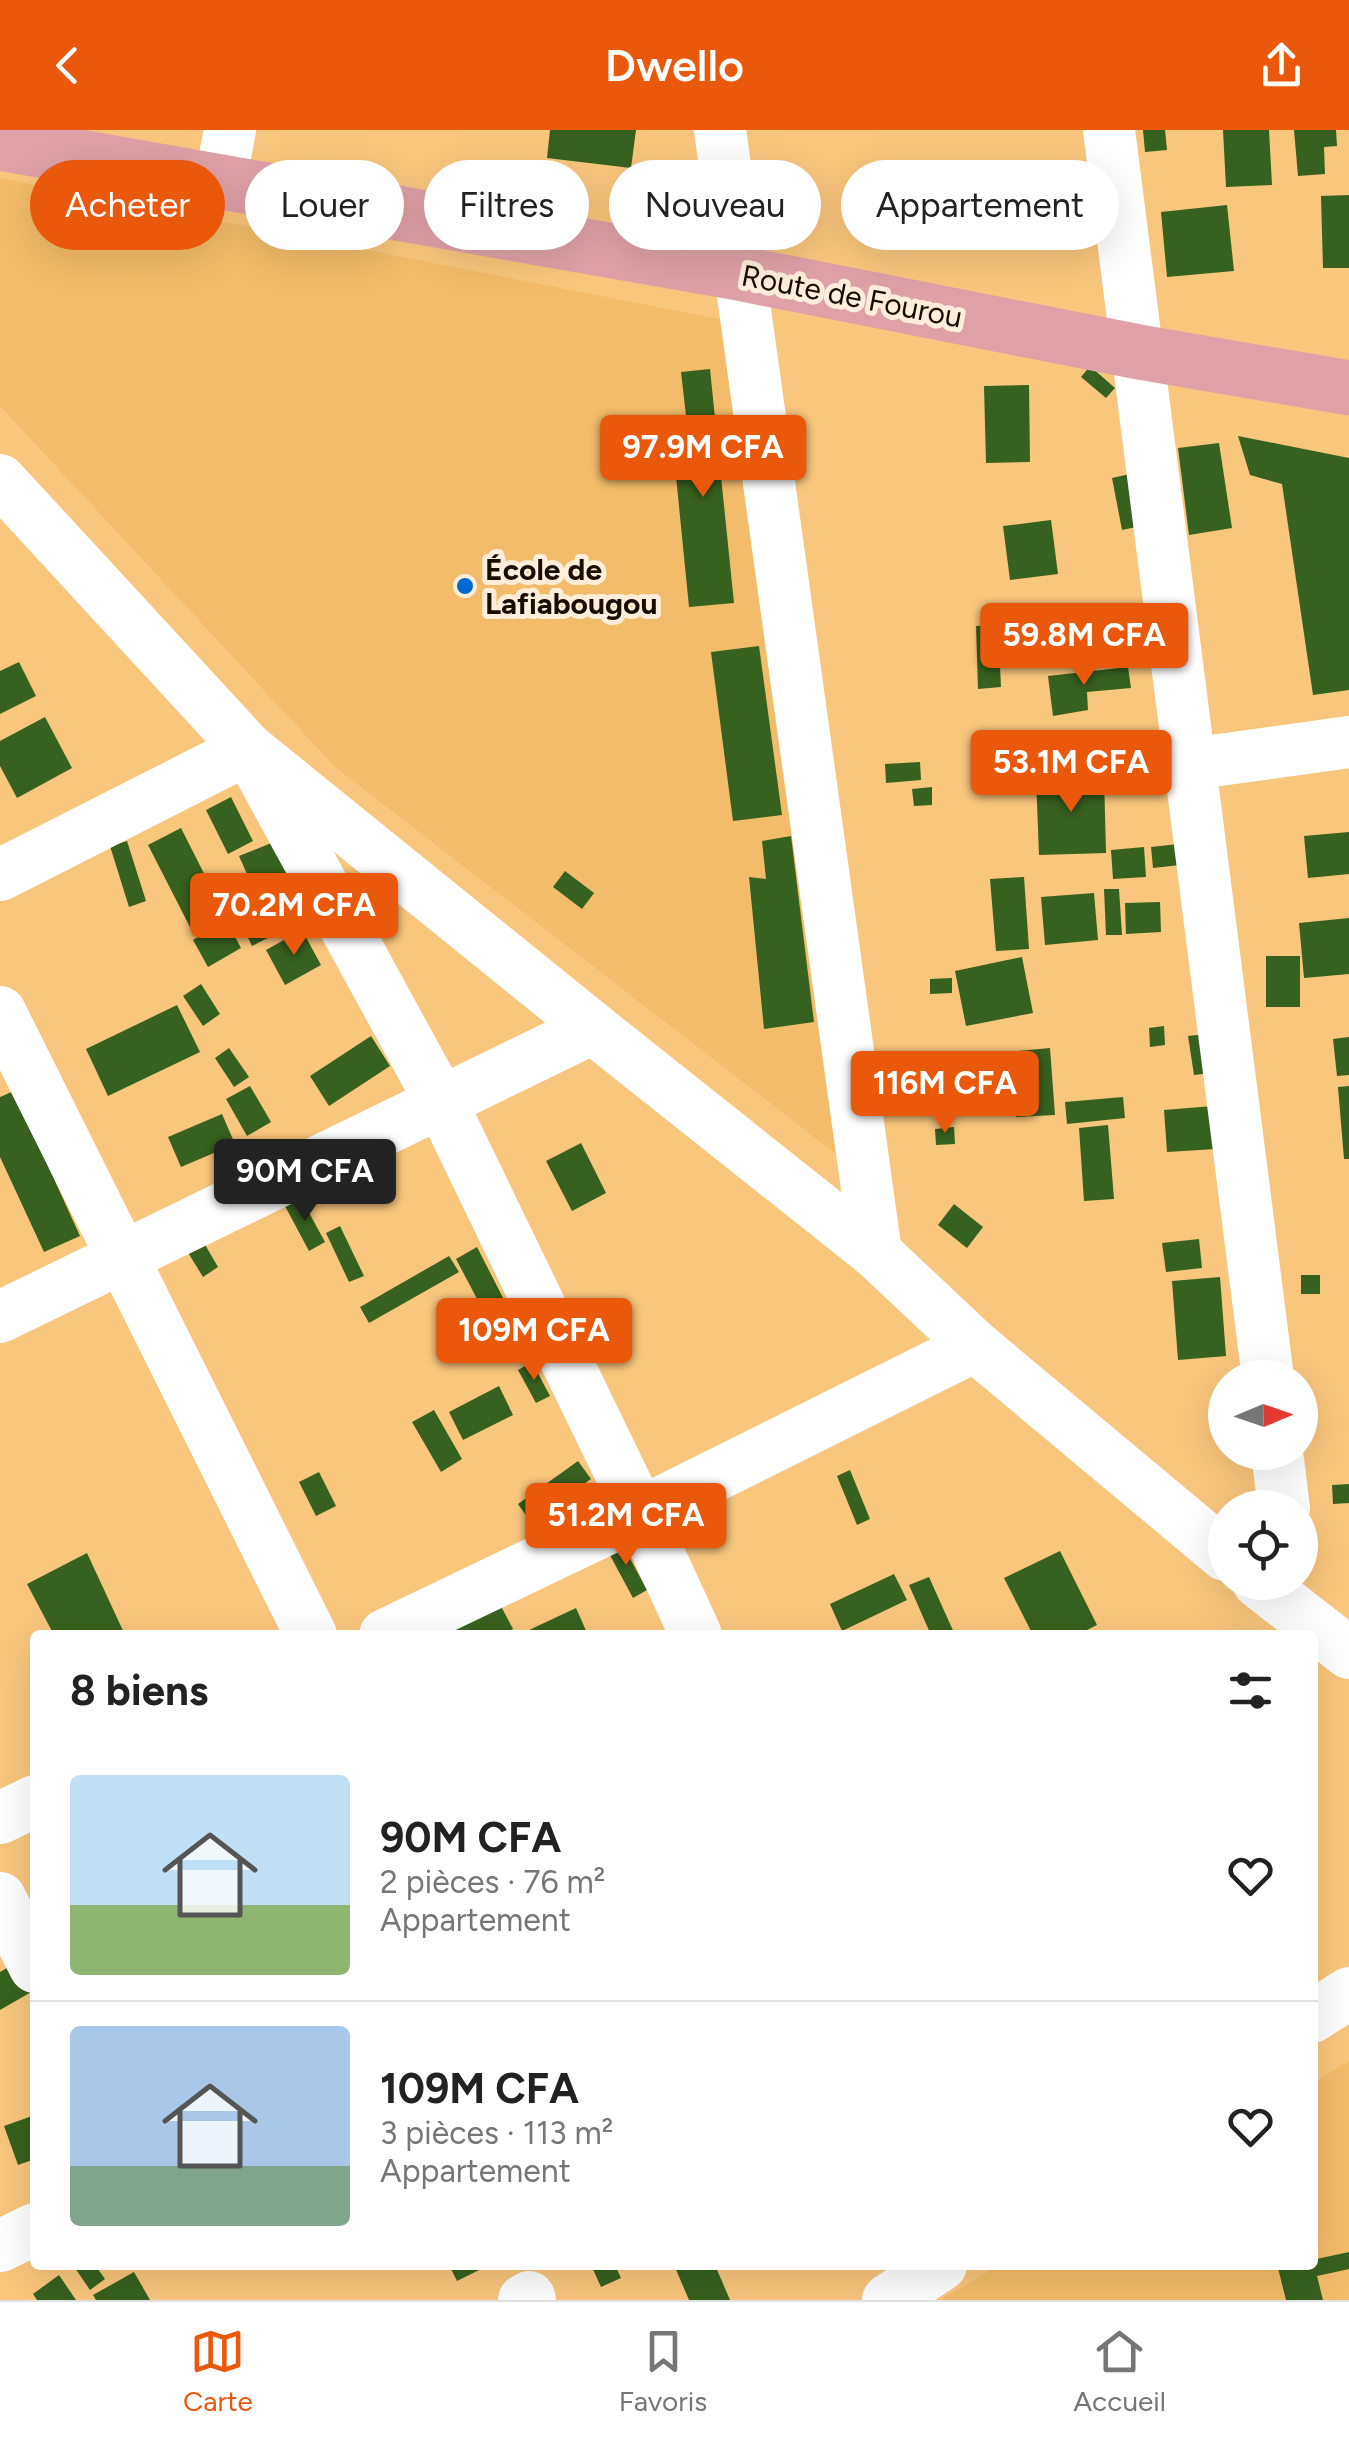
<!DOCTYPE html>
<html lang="fr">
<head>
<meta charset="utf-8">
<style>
	:root { --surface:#fff; --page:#f6f6f6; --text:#222; --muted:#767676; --line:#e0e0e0; --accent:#ea580c }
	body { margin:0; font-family:Figtree,sans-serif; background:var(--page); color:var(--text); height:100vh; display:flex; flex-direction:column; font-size:38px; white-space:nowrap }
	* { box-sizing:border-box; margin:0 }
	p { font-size:32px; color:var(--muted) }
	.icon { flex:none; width:55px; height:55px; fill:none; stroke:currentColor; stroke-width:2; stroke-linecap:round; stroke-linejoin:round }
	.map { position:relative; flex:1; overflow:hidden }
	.side { position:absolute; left:30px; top:1500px; width:1288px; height:640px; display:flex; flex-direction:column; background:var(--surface); border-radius:10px; box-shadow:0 10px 40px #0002 }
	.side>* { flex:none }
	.guide { position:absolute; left:30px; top:30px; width:1290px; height:90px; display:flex; gap:20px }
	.needle { width:65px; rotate:88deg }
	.fabs { position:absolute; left:1208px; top:1230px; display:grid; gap:20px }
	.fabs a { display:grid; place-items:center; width:110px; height:110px; border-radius:50%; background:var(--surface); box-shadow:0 10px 40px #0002; font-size:50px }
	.price { position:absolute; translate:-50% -85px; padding:0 22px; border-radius:10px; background:var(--accent); color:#fff; font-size:32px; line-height:65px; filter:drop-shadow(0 2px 5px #0008) }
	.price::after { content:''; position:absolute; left:50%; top:60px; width:30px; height:22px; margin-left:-15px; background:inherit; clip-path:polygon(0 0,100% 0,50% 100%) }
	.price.current { background:#222; color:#fff }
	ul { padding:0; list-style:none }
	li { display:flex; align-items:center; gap:30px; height:250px; padding:0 40px }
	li+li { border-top:2px solid var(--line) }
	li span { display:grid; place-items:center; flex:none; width:280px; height:200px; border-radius:10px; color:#555 }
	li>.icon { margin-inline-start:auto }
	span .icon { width:120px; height:120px; fill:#fffc; stroke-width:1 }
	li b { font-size:42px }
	h2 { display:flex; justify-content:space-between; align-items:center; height:120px; padding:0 40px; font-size:42px }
	.pill { padding:0 35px; border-radius:45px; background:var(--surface); box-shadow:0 10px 40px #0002; font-size:35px; line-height:90px }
	.pill.current { background:var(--accent); color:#fff }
	header { display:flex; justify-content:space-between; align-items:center; height:130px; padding:0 40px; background:var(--accent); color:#fff; font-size:45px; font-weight:600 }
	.tabs { display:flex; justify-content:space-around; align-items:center; height:140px; border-top:2px solid var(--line); background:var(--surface); font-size:28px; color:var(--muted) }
	.tabs a { display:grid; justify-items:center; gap:5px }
	.tabs .current { color:var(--accent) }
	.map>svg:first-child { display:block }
</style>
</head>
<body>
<header><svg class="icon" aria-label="back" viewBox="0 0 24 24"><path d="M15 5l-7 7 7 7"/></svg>Dwello<svg class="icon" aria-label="share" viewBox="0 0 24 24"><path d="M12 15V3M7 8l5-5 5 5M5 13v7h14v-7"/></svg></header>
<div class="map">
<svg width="1349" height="2170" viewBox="0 0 1349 2170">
	<rect width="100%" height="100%" fill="#f9c67d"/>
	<g fill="#f3bc6a">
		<path d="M 0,48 L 724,190 L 849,1034 L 335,637 L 0,276 Z"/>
		<path d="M 1349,1931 L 1349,2170 L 940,2170 L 1000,2135 L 1312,2135 L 1313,1953 Z"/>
	</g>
	<g fill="#37611e">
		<path d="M 550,0 L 636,0 L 631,38 L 547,28 Z"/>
		<path d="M 1143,0 L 1165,0 L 1167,20 L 1145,22 Z"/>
		<path d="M 1223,0 L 1269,0 L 1272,55 L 1226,57 Z"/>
		<path d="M 1294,0 L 1336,0 L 1337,16 L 1324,17 L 1325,44 L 1298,46 Z"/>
		<path d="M 1349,65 L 1349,138 L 1323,138 L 1321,66 Z"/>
		<path d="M 1227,75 L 1234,141 L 1167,147 L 1161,82 Z"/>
		<path d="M 1090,236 L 1115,258 L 1106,268 L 1081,247 Z"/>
		<path d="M 710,239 L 734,473 L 689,477 L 675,336 L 691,329 L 681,242 Z"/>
		<path d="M 1029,255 L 1030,332 L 986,333 L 984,256 Z"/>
		<path d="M 1238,306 L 1349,328 L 1349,560 L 1313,565 L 1282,354 L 1250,345 Z"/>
		<path d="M 1219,313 L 1232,398 L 1189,405 L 1178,318 Z"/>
		<path d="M 1130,344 L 1141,396 L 1122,400 L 1112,348 Z"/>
		<path d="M 1051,390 L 1058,444 L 1010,450 L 1003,396 Z"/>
		<path d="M 998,495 L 1001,557 L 978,559 L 976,496 Z"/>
		<path d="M 759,516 L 782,685 L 733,691 L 711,522 Z"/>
		<path d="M 19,532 L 36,566 L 0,584 L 0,541 Z"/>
		<path d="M 1128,537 L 1131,558 L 1087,562 L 1088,580 L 1053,586 L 1048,546 Z"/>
		<path d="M 45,587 L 72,638 L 17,668 L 0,636 L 0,611 Z"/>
		<path d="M 920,632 L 921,650 L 886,653 L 885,634 Z"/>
		<path d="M 1104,646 L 1106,723 L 1039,725 L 1036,647 Z"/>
		<path d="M 932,657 L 932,675 L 914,676 L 912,659 Z"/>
		<path d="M 231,667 L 253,711 L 228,724 L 206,680 Z"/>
		<path d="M 181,698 L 224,783 L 191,799 L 148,715 Z"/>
		<path d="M 1349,702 L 1349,744 L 1308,748 L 1304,706 Z"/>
		<path d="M 791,706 L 814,892 L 764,899 L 749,747 L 766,749 L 762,711 Z"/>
		<path d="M 279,710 L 294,745 L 255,762 L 239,726 Z"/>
		<path d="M 127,711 L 146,771 L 129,777 L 110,716 Z"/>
		<path d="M 1178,714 L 1180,735 L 1153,738 L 1151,717 Z"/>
		<path d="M 1144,717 L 1146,747 L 1113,749 L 1111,720 Z"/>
		<path d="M 565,741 L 594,763 L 582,779 L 553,757 Z"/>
		<path d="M 1024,747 L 1029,819 L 996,821 L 990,749 Z"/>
		<path d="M 1104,759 L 1119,759 L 1122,805 L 1106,805 Z"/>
		<path d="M 282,763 L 297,793 L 252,816 L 237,785 Z"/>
		<path d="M 1094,763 L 1098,810 L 1045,815 L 1041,767 Z"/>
		<path d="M 1160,772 L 1161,802 L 1126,804 L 1125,773 Z"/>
		<path d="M 1349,788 L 1349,844 L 1304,848 L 1299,793 Z"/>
		<path d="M 226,790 L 241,818 L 208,837 L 193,810 Z"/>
		<path d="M 302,800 L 321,835 L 285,855 L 266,820 Z"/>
		<rect x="1266" y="826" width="34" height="51"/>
		<path d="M 1022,827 L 1033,883 L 966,896 L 955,841 Z"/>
		<path d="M 952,848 L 952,863 L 930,864 L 930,849 Z"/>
		<path d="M 201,854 L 220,884 L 203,896 L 183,866 Z"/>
		<path d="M 177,875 L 200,922 L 108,966 L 86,919 Z"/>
		<path d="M 1164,896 L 1165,915 L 1150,917 L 1149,898 Z"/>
		<path d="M 1206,904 L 1211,943 L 1194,945 L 1188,906 Z"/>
		<path d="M 371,906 L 390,936 L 329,976 L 310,946 Z"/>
		<path d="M 1349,907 L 1349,945 L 1337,946 L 1333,909 Z"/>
		<path d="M 229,918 L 249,947 L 234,957 L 215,928 Z"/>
		<path d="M 1050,918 L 1055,985 L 1016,987 L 1013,955 L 998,956 L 996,923 Z"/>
		<path d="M 250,956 L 271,992 L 247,1006 L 226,969 Z"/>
		<path d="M 1349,956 L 1349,1029 L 1344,1029 L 1338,957 Z"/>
		<path d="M 14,961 L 80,1106 L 44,1122 L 0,1027 L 0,967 Z"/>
		<path d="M 1123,967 L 1125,988 L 1067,994 L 1065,972 Z"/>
		<path d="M 1213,976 L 1216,1019 L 1167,1022 L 1164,980 Z"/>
		<path d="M 222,984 L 235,1014 L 181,1037 L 168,1007 Z"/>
		<path d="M 1108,995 L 1114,1069 L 1084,1071 L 1079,998 Z"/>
		<path d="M 954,997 L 955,1014 L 936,1015 L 935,999 Z"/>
		<path d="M 581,1013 L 606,1063 L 572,1081 L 546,1031 Z"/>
		<path d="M 301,1068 L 325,1112 L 309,1121 L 285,1076 Z"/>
		<path d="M 954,1074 L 983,1097 L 967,1118 L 938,1095 Z"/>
		<path d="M 340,1096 L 364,1146 L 349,1152 L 326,1103 Z"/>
		<path d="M 200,1106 L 218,1137 L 203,1147 L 184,1116 Z"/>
		<path d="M 1199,1109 L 1202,1138 L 1166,1142 L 1162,1113 Z"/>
		<path d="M 477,1117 L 524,1209 L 504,1220 L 456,1129 Z"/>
		<path d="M 449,1126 L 459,1142 L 369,1193 L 360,1177 Z"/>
		<rect x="1301" y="1145" width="19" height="19"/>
		<path d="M 1220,1147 L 1226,1226 L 1178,1230 L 1172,1151 Z"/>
		<path d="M 532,1232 L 550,1266 L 536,1273 L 518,1240 Z"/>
		<path d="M 499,1256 L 513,1285 L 463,1310 L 449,1282 Z"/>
		<path d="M 434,1280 L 462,1329 L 441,1342 L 412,1292 Z"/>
		<path d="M 578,1331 L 591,1349 L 530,1391 L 518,1374 Z"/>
		<path d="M 850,1340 L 870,1389 L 857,1395 L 837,1346 Z"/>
		<path d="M 319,1342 L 336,1376 L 316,1386 L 299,1352 Z"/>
		<path d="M 1349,1354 L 1349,1373 L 1333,1374 L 1332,1355 Z"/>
		<path d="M 619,1408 L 647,1460 L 633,1468 L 605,1416 Z"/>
		<path d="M 1060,1421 L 1097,1495 L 1077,1505 L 1033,1505 L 1004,1448 Z"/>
		<path d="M 87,1423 L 125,1505 L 54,1505 L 27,1454 Z"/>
		<path d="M 894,1444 L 907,1470 L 842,1501 L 830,1474 Z"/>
		<path d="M 929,1447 L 955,1505 L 931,1505 L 909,1455 Z"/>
		<path d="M 495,1465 L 513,1499 L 501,1505 L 441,1505 Z"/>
		<path d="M 576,1478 L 588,1505 L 529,1505 L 527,1501 Z"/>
		<path d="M 17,1832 L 33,1861 L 0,1880 L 0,1842 Z"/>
		<path d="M 35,1985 L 35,2029 L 18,2035 L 4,1996 Z"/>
		<path d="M 1349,2122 L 1349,2139 L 1317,2146 L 1323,2170 L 1286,2170 L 1278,2138 L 1312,2135 L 1312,2130 Z"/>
		<path d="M 73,2135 L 95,2135 L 105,2149 L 90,2160 Z"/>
		<path d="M 449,2135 L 489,2135 L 457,2151 Z"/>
		<path d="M 591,2135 L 615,2135 L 621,2148 L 601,2157 Z"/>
		<path d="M 674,2135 L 715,2135 L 730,2170 L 689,2170 Z"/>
		<path d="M 134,2142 L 150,2170 L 96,2170 L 93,2165 Z"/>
		<path d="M 59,2145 L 76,2170 L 37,2170 L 33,2164 Z"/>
	</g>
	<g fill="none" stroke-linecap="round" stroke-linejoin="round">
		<g stroke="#fff" stroke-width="52">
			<path d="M 720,0 L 876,1123"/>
			<path d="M 1109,0 L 1268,1248"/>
			<path d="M 220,52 L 230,0"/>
			<path d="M 0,350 L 248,619 L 593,898 L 876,1123 L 975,1216 L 1225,1425"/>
			<path d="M 1190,634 L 1349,612"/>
			<path d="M 0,745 L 248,619 L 441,972 L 640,1383 L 696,1505"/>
			<path d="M 0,882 L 311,1505"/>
			<path d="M 0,1187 L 593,898"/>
			<path d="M 1277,1322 L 1284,1378"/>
			<path d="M 1258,1452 L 1349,1523"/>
			<path d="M 385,1505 L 640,1383 L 975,1216"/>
			<path d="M 0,1688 L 35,1671"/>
			<path d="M 0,1768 L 35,1837"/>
			<path d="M 1312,1887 L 1349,1863"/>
			<path d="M 0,2116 L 35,2099"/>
			<path d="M 524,2170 L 529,2167 L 530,2170"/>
			<path d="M 888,2170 L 941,2135"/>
		</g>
		<path stroke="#dfa1a7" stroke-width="55" d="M 0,13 L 738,143 L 1139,222 L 1349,258"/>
	</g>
	<circle fill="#016ad2" stroke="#feeed9" stroke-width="4" cx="465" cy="456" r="10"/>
	<g text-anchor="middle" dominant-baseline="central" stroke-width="10" stroke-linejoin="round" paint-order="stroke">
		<g font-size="30" fill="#1a0c00" stroke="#feeed9">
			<text transform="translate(852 166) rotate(11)">Route de Fourou</text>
		</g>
		<g font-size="30" font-weight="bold" fill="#1a0c00" stroke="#feeed9" text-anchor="start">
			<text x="485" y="439">École de<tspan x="485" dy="34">Lafiabougou</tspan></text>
		</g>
	</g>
</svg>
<div class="fabs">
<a><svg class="needle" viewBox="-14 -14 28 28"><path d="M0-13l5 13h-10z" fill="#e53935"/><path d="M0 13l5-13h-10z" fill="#767676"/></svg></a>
<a><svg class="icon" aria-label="locate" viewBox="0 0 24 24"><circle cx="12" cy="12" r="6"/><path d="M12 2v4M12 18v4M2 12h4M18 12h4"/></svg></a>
</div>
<b class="price" style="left:703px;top:370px">97.9M CFA</b>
<b class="price" style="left:1084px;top:558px">59.8M CFA</b>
<b class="price" style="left:1071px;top:685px">53.1M CFA</b>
<b class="price" style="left:294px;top:828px">70.2M CFA</b>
<b class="price" style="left:945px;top:1006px">116M CFA</b>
<b class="price current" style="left:305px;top:1094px">90M CFA</b>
<b class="price" style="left:534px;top:1253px">109M CFA</b>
<b class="price" style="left:626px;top:1438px">51.2M CFA</b>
<div class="guide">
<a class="pill current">Acheter</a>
<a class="pill">Louer</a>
<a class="pill">Filtres</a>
<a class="pill">Nouveau</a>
<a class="pill">Appartement</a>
</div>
<section class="side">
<h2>8 biens<svg class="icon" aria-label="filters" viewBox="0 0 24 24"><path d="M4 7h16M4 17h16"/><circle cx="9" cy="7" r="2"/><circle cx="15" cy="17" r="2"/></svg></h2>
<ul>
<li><span style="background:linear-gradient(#bfe0f5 65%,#8fb573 0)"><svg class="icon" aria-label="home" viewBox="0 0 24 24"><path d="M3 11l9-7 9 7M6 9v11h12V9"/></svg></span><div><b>90M CFA</b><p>2 pièces · 76 m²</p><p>Appartement</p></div><svg class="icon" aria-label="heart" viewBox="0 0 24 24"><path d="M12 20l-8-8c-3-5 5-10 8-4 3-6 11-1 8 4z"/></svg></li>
<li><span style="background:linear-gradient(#a9c7e8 70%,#7fa58c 0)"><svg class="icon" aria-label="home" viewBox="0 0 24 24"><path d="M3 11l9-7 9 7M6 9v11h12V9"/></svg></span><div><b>109M CFA</b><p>3 pièces · 113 m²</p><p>Appartement</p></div><svg class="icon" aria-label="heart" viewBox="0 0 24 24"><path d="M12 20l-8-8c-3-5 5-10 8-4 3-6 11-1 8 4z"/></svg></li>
</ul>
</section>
</div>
<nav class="tabs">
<a class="current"><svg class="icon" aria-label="map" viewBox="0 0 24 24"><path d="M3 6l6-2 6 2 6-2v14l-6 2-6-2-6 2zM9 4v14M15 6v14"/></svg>Carte</a>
<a><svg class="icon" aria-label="saved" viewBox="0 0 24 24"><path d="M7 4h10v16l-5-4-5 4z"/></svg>Favoris</a>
<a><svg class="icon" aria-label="home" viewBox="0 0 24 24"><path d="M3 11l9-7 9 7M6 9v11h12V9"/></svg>Accueil</a>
</nav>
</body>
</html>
